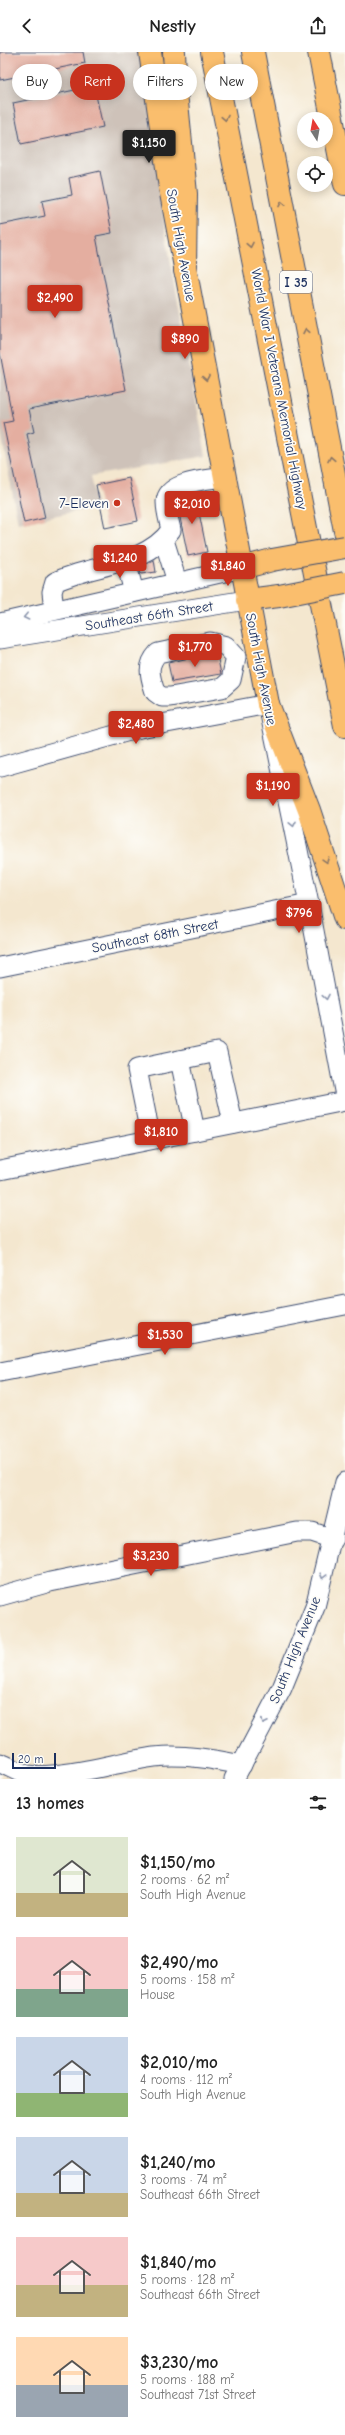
<!DOCTYPE html>
<html lang="en">
<head>
<meta charset="utf-8">
<style>
	:root { --surface:#fff; --page:#f6f6f6; --text:#222; --muted:#767676; --accent:#c8321e }
	body { margin:0; font-family:"Comic Neue",sans-serif; background:var(--page); color:var(--text); height:100vh; display:flex; flex-direction:column; font-size:15px; white-space:nowrap }
	* { box-sizing:border-box; margin:0 }
	p { font-size:13px; color:var(--muted) }
	.icon { flex:none; width:22px; height:22px; fill:none; stroke:currentColor; stroke-width:2; stroke-linecap:round; stroke-linejoin:round }
	.map { position:relative; height:1727px; overflow:hidden }
	.panel { display:flex; flex-direction:column; background:var(--surface); flex:1 }
	.panel>* { flex:none }
	.guide { position:absolute; left:12px; top:12px; width:321px; height:36px; display:flex; gap:8px }
	.needle { width:26px; rotate:349deg }
	.fabs { position:absolute; left:297px; top:60px; display:grid; gap:8px }
	.fabs a { display:grid; place-items:center; width:36px; height:36px; border-radius:50%; background:var(--surface); box-shadow:0 2px 10px #0003; font-size:20px }
	.scale { position:absolute; left:12px; bottom:10px; width:44px; box-sizing:border-box; padding-left:4px; border:2px solid #1b2f5e; border-top:0; font-size:11px; line-height:14px; white-space:nowrap; color:#1b2f5e; -webkit-text-stroke:3px #fdfcf7; paint-order:stroke }
	.price { position:absolute; translate:-50% -34px; padding:0 9px; border-radius:4px; background:var(--accent); color:#fff; font-size:13px; line-height:26px; filter:drop-shadow(0 1px 2px #0008) }
	.price::after { content:''; position:absolute; left:50%; top:24px; width:12px; height:9px; margin-left:-6px; background:inherit; clip-path:polygon(0 0,100% 0,50% 100%) }
	.price.on { background:#222; color:#fff }
	ul { padding:0; list-style:none }
	li { display:flex; align-items:center; gap:12px; height:100px; padding:0 16px }
	li span { display:grid; place-items:center; flex:none; width:112px; height:80px; border-radius:0px; color:#555 }
	li>.icon { margin-inline-start:auto }
	span .icon { width:48px; height:48px; fill:#fffc; stroke-width:1 }
	li b { font-size:17px }
	h2 { display:flex; justify-content:space-between; align-items:center; height:48px; padding:0 16px; font-size:17px }
	.pill { padding:0 14px; border-radius:18px; background:var(--surface); box-shadow:0 2px 10px #0003; font-size:14px; line-height:36px }
	.pill.on { background:var(--accent); color:#fff }
	header { display:flex; justify-content:space-between; align-items:center; height:52px; padding:0 16px; background:var(--surface); font-size:18px; font-weight:800 }
	.map>svg:first-child { display:block }
</style>
</head>
<body>
<header><svg class="icon" aria-label="back" viewBox="0 0 24 24"><path d="M15 5l-7 7 7 7"/></svg>Nestly<svg class="icon" aria-label="share" viewBox="0 0 24 24"><path d="M12 15V3M7 8l5-5 5 5M5 13v7h14v-7"/></svg></header>
<div class="map">
<svg width="345" height="1727" viewBox="0 0 345 1727">
	<rect width="100%" height="100%" fill="#fdfcf7"/>
	<filter id="ink" filterUnits="userSpaceOnUse"><feTurbulence type="fractalNoise" baseFrequency=".025" numOctaves="2"/><feDisplacementMap in="SourceGraphic" scale="8" xChannelSelector="R" yChannelSelector="G"/><feConvolveMatrix kernelMatrix="1 2 1 2 8 2 1 2 1" color-interpolation-filters="sRGB"/></filter>
	<filter id="wash" filterUnits="userSpaceOnUse"><feTurbulence type="fractalNoise" baseFrequency=".012" numOctaves="4" result="noise"/><feDisplacementMap in="SourceGraphic" scale="16" xChannelSelector="R" yChannelSelector="G"/><feGaussianBlur stdDeviation="0.9" result="paint"/><feColorMatrix in="noise" values="0 0 0 0 0 0 0 0 0 0 0 0 0 0 0 0 0 1.4 0 .05"/><feComposite in="paint" operator="in"/></filter>
	<g filter="url(#wash)">
		<rect width="100%" height="100%" fill="#f4e7cf"/>
		<path fill="#cec2b9" d="M 0,0 L 142,0 L 165,178 L 206,404 L 91,424 L 97,455 L 18,471 L 0,375 Z"/>
		<g id="blocks">
			<g fill="#e4aea0">
				<path d="M 0,0 L 83,0 L 85,11 L 0,28 Z"/>
				<path d="M 94,34 L 103,75 L 21,92 L 13,51 Z"/>
				<path d="M 100,119 L 112,181 L 96,184 L 126,338 L 29,357 L 34,380 L 27,382 L 45,466 L 24,471 L 3,371 L 13,369 L 0,301 L 0,173 L 45,164 L 42,149 L 72,143 L 69,126 Z"/>
				<path d="M 129,426 L 138,469 L 105,476 L 96,433 Z"/>
				<path d="M 192,441 L 195,441 L 207,500 L 188,504 L 177,451 L 180,446 Z"/>
				<path d="M 154,508 L 156,520 L 141,522 L 139,515 Z"/>
				<path d="M 210,601 L 217,603 L 221,622 L 172,630 L 168,611 Z"/>
			</g>
		</g>
	</g>
	<g filter="url(#ink)">
		<use href="#blocks" fill-opacity="0" stroke="#3c4b6f" stroke-width="1"/>
		<g fill="none" stroke-linecap="round" stroke-linejoin="round">
			<g stroke="#3c4b6f" stroke-width="21">
				<g id="minor">
					<path d="M 164,488 L 177,530"/>
					<path d="M 125,507 L 134,540"/>
					<path d="M 54,558 L 52,540 L 55,530 C 92,512 145,514 171,478 C 169,469 166,459 166,450 C 167,429 208,428 225,425"/>
					<path d="M 0,571 L 242,516"/>
					<path d="M 0,587 L 247,548"/>
					<path d="M 210,590 L 226,594 L 236,605 L 231,628 L 222,636 L 170,645 L 162,645 L 155,640 C 150,624 146,614 158,601 Z"/>
					<path d="M 0,715 L 140,676 L 268,652 L 309,852 L 345,1044"/>
					<path d="M 0,915 L 309,852"/>
					<path d="M 180,1008 L 195,1079"/>
					<path d="M 151,1087 L 137,1017 L 217,1000 L 233,1071"/>
					<path d="M 0,1118 L 345,1049"/>
					<path d="M 0,1320 L 345,1253"/>
					<path d="M 0,1544 L 50,1530 L 297,1480 L 312,1480 L 333,1487"/>
					<path d="M 0,1711 C 9,1714 19,1721 28,1723 C 63,1727 117,1710 154,1705 C 184,1702 212,1707 242,1713"/>
					<path d="M 234,1727 L 282,1636 L 315,1555 L 345,1430"/>
				</g>
			</g>
			<g stroke="#3c4b6f" stroke-width="24">
				<g id="major">
					<path d="M 150,0 L 170,136 L 268,652"/>
					<path d="M 319,0 L 345,132"/>
					<path d="M 242,516 L 272,508"/>
					<path d="M 247,548 L 279,544"/>
				</g>
			</g>
			<g stroke="#3c4b6f" stroke-width="24">
				<g id="highway">
					<path d="M 174,0 L 176,40 L 186,142 L 185,219"/>
					<path d="M 212,0 L 345,674"/>
					<path d="M 253,0 L 345,479"/>
					<path d="M 268,652 L 309,758 L 345,867"/>
				</g>
			</g>
			<use href="#minor" stroke="#fff" stroke-width="19"/>
			<use href="#major" stroke="#fabe6d" stroke-width="22"/>
			<use href="#highway" stroke="#fabe6d" stroke-width="22"/>
			<g stroke="#3c4b6f" stroke-width="24" stroke-linecap="butt">
				<g id="major-bridge">
					<path d="M 272,508 L 345,495"/>
					<path d="M 279,544 L 345,531"/>
				</g>
			</g>
			<use href="#major-bridge" stroke="#fabe6d" stroke-width="22"/>
		</g>
		<defs><path id="oneway-chevron" d="M-2-3.5L2.5 0L-2 3.5" fill="none" stroke-width="1.6" stroke-linecap="round" stroke-linejoin="round"/></defs>
		<g stroke="#8a7666">
			<use href="#oneway-chevron" transform="translate(225 66) rotate(79)"/>
			<use href="#oneway-chevron" transform="translate(282 152) rotate(-101)"/>
			<use href="#oneway-chevron" transform="translate(250 193) rotate(79)"/>
			<use href="#oneway-chevron" transform="translate(306 279) rotate(-101)"/>
			<use href="#oneway-chevron" transform="translate(206 326) rotate(79)"/>
			<use href="#oneway-chevron" transform="translate(331 407) rotate(-101)"/>
			<use href="#oneway-chevron" transform="translate(326 808) rotate(72)"/>
		</g>
		<g stroke="#8d97ae">
			<use href="#oneway-chevron" transform="translate(26 565) rotate(167)"/>
			<use href="#oneway-chevron" transform="translate(293 772) rotate(78)"/>
			<use href="#oneway-chevron" transform="translate(326 945) rotate(79)"/>
			<use href="#oneway-chevron" transform="translate(323 1524) rotate(105)"/>
			<use href="#oneway-chevron" transform="translate(264 1670) rotate(117)"/>
		</g>
	</g>
	<circle fill="#c8321e" stroke="#fdfcf7" stroke-width="1.5" cx="117" cy="451" r="4"/>
	<g text-anchor="middle" dominant-baseline="central" stroke-width="3.5" stroke-linejoin="round" paint-order="stroke">
		<rect fill="#fdfcf7" stroke="#5f6c8c" stroke-width="1" x="280" y="219" width="32" height="22" rx="3"/>
		<g font-size="13" font-weight="bold" fill="#1b2f5e">
			<text x="296" y="230">I 35</text>
		</g>
		<g font-size="14" fill="#1b2f5e" stroke="#fdfcf7">
			<text transform="translate(181 193) rotate(80)">South High Avenue</text>
			<text transform="translate(279 337) rotate(79)">World War I Veterans Memorial Highway</text>
			<text transform="translate(149 564) rotate(-9)">Southeast 66th Street</text>
			<text transform="translate(261 617) rotate(79)">South High Avenue</text>
			<text transform="translate(155 884) rotate(-11)">Southeast 68th Street</text>
			<text transform="translate(295 1598) rotate(-68)">South High Avenue</text>
		</g>
		<g font-size="14" fill="#1b2f5e" stroke="#fdfcf7" text-anchor="end">
			<text x="109" y="451">7-Eleven</text>
		</g>
	</g>
</svg>
<div class="fabs">
<a><svg class="needle" viewBox="-14 -14 28 28"><path d="M0-13l5 13h-10z" fill="#e53935"/><path d="M0 13l5-13h-10z" fill="#767676"/></svg></a>
<a><svg class="icon" aria-label="locate" viewBox="0 0 24 24"><circle cx="12" cy="12" r="6"/><path d="M12 2v4M12 18v4M2 12h4M18 12h4"/></svg></a>
</div>
<div class="scale">20 m</div>
<b class="price on" style="left:149px;top:112px">$1,150</b>
<b class="price" style="left:55px;top:267px">$2,490</b>
<b class="price" style="left:185px;top:308px">$890</b>
<b class="price" style="left:192px;top:473px">$2,010</b>
<b class="price" style="left:120px;top:527px">$1,240</b>
<b class="price" style="left:228px;top:535px">$1,840</b>
<b class="price" style="left:195px;top:616px">$1,770</b>
<b class="price" style="left:136px;top:693px">$2,480</b>
<b class="price" style="left:273px;top:755px">$1,190</b>
<b class="price" style="left:299px;top:882px">$796</b>
<b class="price" style="left:161px;top:1101px">$1,810</b>
<b class="price" style="left:165px;top:1304px">$1,530</b>
<b class="price" style="left:151px;top:1525px">$3,230</b>
<div class="guide">
<a class="pill">Buy</a>
<a class="pill on">Rent</a>
<a class="pill">Filters</a>
<a class="pill">New</a>
</div>
</div>
<section class="panel">
<h2>13 homes<svg class="icon" aria-label="filters" viewBox="0 0 24 24"><path d="M4 7h16M4 17h16"/><circle cx="9" cy="7" r="2"/><circle cx="15" cy="17" r="2"/></svg></h2>
<ul>
<li><span style="background:linear-gradient(#dfe7d0 70%,#c2b280 0)"><svg class="icon" aria-label="home" viewBox="0 0 24 24"><path d="M3 11l9-7 9 7M6 9v11h12V9"/></svg></span><div><b>$1,150/mo</b><p>2 rooms · 62 m²</p><p>South High Avenue</p></div></li>
<li><span style="background:linear-gradient(#f6c9c9 65%,#7fa58c 0)"><svg class="icon" aria-label="home" viewBox="0 0 24 24"><path d="M3 11l9-7 9 7M6 9v11h12V9"/></svg></span><div><b>$2,490/mo</b><p>5 rooms · 158 m²</p><p>House</p></div></li>
<li><span style="background:linear-gradient(#c9d6e8 70%,#8fb573 0)"><svg class="icon" aria-label="home" viewBox="0 0 24 24"><path d="M3 11l9-7 9 7M6 9v11h12V9"/></svg></span><div><b>$2,010/mo</b><p>4 rooms · 112 m²</p><p>South High Avenue</p></div></li>
<li><span style="background:linear-gradient(#c9d6e8 70%,#c2b280 0)"><svg class="icon" aria-label="home" viewBox="0 0 24 24"><path d="M3 11l9-7 9 7M6 9v11h12V9"/></svg></span><div><b>$1,240/mo</b><p>3 rooms · 74 m²</p><p>Southeast 66th Street</p></div></li>
<li><span style="background:linear-gradient(#f6c9c9 60%,#c2b280 0)"><svg class="icon" aria-label="home" viewBox="0 0 24 24"><path d="M3 11l9-7 9 7M6 9v11h12V9"/></svg></span><div><b>$1,840/mo</b><p>5 rooms · 128 m²</p><p>Southeast 66th Street</p></div></li>
<li><span style="background:linear-gradient(#ffd9b3 60%,#9aa5b1 0)"><svg class="icon" aria-label="home" viewBox="0 0 24 24"><path d="M3 11l9-7 9 7M6 9v11h12V9"/></svg></span><div><b>$3,230/mo</b><p>5 rooms · 188 m²</p><p>Southeast 71st Street</p></div></li>
</ul>
</section>
</body>
</html>
